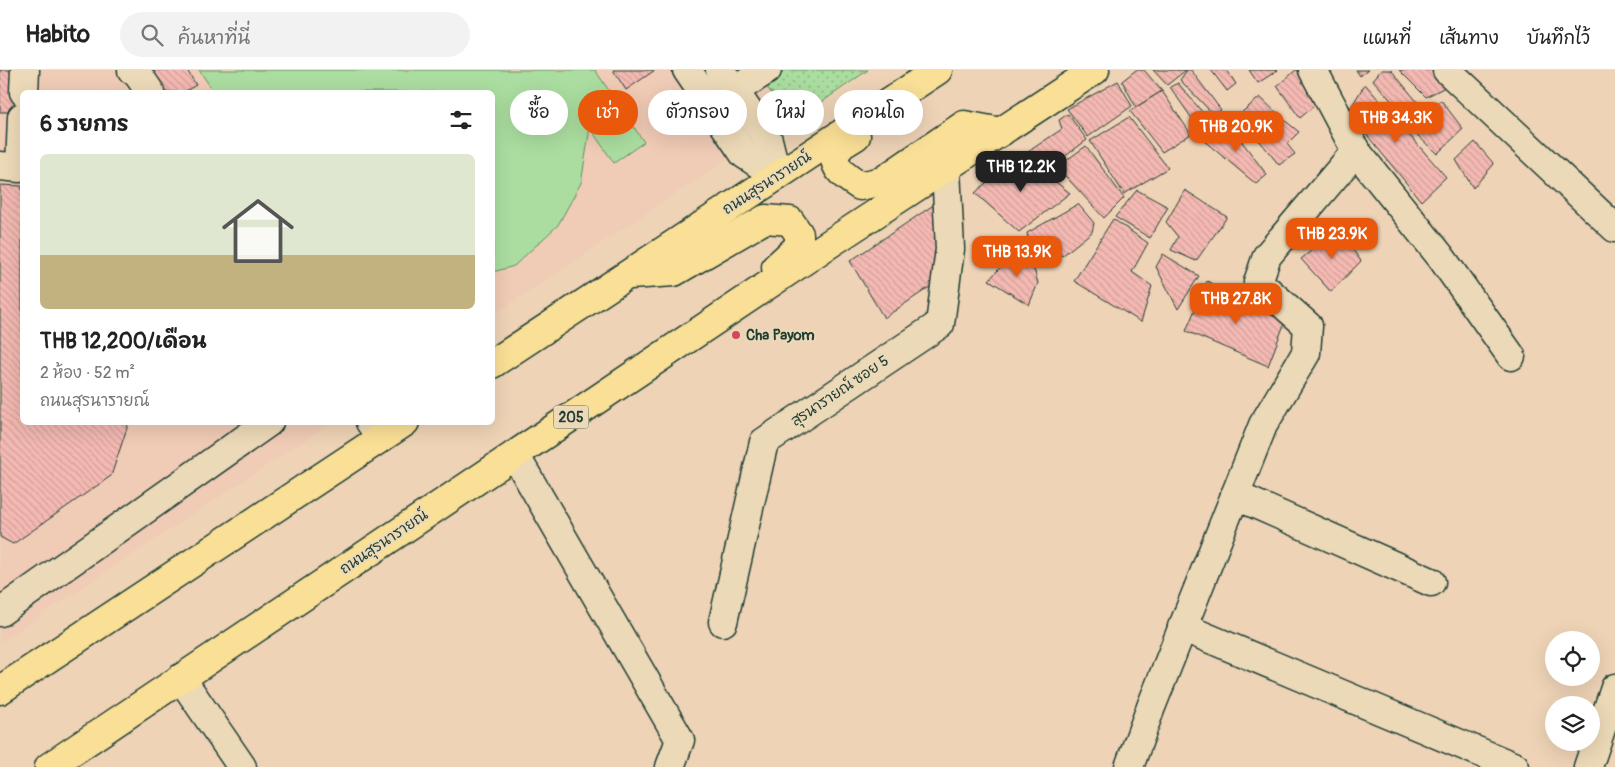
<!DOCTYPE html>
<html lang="th">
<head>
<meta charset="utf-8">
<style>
	:root { --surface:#fff; --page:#f2f2f2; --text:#222; --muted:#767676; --line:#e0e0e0; --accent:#ea580c }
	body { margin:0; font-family:Pangolin,"Playpen Sans Thai",sans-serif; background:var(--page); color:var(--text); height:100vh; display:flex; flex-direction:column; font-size:19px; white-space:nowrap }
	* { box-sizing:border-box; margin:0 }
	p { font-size:16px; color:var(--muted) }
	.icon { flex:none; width:28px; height:28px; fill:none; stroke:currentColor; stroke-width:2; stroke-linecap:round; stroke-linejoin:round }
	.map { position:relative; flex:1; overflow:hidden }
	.drawer { position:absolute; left:20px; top:20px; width:475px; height:335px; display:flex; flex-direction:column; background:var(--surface); border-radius:8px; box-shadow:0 5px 20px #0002 }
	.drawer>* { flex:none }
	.top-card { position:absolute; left:510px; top:20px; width:475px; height:45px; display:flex; gap:10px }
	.buttons { position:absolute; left:1545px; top:561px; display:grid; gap:10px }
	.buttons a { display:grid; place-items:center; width:55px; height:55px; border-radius:50%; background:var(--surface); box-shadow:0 5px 20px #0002; font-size:25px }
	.price { position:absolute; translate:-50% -42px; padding:0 11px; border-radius:10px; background:var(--accent); color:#fff; font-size:16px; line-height:32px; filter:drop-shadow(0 1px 2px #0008) }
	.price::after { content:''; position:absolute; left:50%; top:30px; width:15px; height:11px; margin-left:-8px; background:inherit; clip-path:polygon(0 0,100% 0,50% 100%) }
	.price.current { background:#222; color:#fff }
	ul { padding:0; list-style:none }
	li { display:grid; align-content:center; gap:10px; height:265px; padding:0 20px }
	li+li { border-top:1px solid var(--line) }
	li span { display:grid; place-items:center; height:155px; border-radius:8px; color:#555 }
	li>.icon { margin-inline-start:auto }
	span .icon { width:90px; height:90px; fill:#fffc; stroke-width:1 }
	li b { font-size:21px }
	h2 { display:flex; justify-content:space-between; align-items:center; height:60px; padding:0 20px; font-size:21px }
	.tag { padding:0 18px; border-radius:22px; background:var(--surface); box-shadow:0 5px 20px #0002; font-size:18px; line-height:45px }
	.tag.current { background:var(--accent); color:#fff }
	header { display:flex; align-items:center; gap:30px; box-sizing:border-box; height:70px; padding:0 25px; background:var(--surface); border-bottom:1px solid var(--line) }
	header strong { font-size:24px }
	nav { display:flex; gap:28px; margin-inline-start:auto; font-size:18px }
	.search { width:350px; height:45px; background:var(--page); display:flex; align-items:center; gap:12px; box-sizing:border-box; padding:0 18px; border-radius:28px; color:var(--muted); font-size:19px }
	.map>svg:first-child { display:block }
</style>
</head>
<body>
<header>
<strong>Habito</strong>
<div class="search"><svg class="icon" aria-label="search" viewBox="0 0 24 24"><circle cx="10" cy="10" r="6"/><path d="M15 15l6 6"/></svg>ค้นหาที่นี่</div>
<nav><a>แผนที่</a><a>เส้นทาง</a><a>บันทึกไว้</a></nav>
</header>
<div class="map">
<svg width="1615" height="697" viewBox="0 0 1615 697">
	<defs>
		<pattern id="green-dots" width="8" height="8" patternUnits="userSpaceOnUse" patternTransform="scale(1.25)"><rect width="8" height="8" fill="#aadd9f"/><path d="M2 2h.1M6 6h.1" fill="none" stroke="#8ab482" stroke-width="1.8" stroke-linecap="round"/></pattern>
		<pattern id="building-back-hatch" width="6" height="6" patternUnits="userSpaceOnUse" patternTransform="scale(1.25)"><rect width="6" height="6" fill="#f4b9b2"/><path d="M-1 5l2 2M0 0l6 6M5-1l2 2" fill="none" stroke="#d1a09a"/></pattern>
	</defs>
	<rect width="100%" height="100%" fill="#eed3b6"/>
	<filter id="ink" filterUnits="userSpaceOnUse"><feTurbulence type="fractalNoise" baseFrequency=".02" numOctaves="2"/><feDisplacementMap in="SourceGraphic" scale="10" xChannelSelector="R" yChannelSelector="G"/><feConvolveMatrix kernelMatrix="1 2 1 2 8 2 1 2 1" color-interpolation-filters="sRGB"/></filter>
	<g filter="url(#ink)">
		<path fill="#f0cbb5" d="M 0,0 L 861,0 L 493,245 L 492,22 L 22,22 L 22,352 L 330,353 L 0,572 Z"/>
		<path fill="url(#green-dots)" stroke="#648d6a" d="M 754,0 L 868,0 L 793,52 Z"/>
		<path fill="#aadd9f" stroke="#648d6a" d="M 199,0 L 595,0 L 644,72 L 614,93 L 590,58 L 581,113 L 558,155 L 514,196 L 493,202 L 492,22 L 214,22 Z"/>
		<g fill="url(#building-back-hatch)" stroke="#1f3d34">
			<path d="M 0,0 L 17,0 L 15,42 L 0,42 Z"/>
			<path d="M 144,0 L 187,0 L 196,15 L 184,22 L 159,22 Z"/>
			<path d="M 613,0 L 655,0 L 626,20 Z"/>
			<path d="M 1136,0 L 1144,0 L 1162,21 L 1136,37 L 1122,11 Z"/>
			<path d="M 1153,0 L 1186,0 L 1167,15 Z"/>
			<path d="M 1187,0 L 1191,0 L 1221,40 L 1214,45 L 1180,10 Z"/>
			<path d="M 1211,0 L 1227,0 L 1236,14 L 1227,21 Z"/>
			<path d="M 1249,0 L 1278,0 L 1258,13 Z"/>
			<path d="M 1296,0 L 1302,0 L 1321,30 L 1300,48 L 1277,16 Z"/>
			<path d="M 1356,0 L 1368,0 L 1360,6 Z"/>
			<path d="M 1381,0 L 1391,0 L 1419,34 L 1404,45 L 1373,10 Z"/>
			<path d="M 1399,0 L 1435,0 L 1451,14 L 1426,27 Z"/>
			<path d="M 1118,11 L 1132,36 L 1088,67 L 1067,39 Z"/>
			<path d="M 1178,13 L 1208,49 L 1200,60 L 1170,17 Z"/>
			<path d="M 1365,14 L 1446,107 L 1421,131 L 1348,42 Z"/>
			<path d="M 1162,21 L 1191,64 L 1162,82 L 1130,41 Z"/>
			<path d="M 1260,27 L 1283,49 L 1259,70 L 1241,43 Z"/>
			<path d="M 1441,30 L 1463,59 L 1437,84 L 1408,56 Z"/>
			<path d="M 1068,44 L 1087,70 L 1048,99 L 1029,81 L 1062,59 L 1059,50 Z"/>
			<path d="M 1129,47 L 1168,98 L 1124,124 L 1090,71 Z"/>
			<path d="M 1283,49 L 1299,62 L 1287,74 L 1295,84 L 1279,95 L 1259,70 Z"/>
			<path d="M 1228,53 L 1267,105 L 1256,114 L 1203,70 Z"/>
			<path d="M 1475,72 L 1494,94 L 1473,118 L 1456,90 Z"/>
			<path d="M 1086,76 L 1124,128 L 1104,148 L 1057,97 Z"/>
			<path d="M 1019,83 L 1070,123 L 1019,162 L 975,123 Z"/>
			<path d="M 0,115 L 22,116 L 22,352 L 129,352 L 111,406 L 13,474 L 0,467 Z"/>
			<path d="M 1137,120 L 1168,137 L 1150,168 L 1115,147 Z"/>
			<path d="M 1185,120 L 1227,147 L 1196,191 L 1171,180 L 1178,167 L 1166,152 Z"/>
			<path d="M 941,130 L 937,212 L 884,248 L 850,191 Z"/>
			<path d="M 1078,134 L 1094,153 L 1092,162 L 1062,186 L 1044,172 L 1030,178 L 1027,163 Z"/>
			<path d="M 1113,149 L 1148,173 L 1132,202 L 1152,216 L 1141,252 L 1074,211 Z"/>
			<path d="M 1338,159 L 1361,191 L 1331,222 L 1301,189 Z"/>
			<path d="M 1012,184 L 1032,192 L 1038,213 L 1029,235 L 989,210 Z"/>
			<path d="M 1163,184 L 1199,206 L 1178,239 L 1156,197 Z"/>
			<path d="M 1207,211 L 1285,252 L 1268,296 L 1186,261 Z"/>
		</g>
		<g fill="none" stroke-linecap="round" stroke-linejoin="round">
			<g stroke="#1f3d34" stroke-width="31">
				<g id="minor">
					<path d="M 132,0 L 137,3 L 150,22"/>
					<path d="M 687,0 L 744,84 L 777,106"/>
					<path d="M 720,0 L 768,70 L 777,106"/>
					<path d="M 1313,0 L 1356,81 L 1441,187 L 1511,286"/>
					<path d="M 1447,0 L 1615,158"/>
					<path d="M 734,21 L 767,0"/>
					<path d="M 24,22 L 25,0"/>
					<path d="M 0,96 L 20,98 L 22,47"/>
					<path d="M 370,352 L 381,368"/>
					<path d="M 515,385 L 680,670 L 670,697"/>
					<path d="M 1235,425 L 1431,512"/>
					<path d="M 0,542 L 269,352"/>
					<path d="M 723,552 L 764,372 L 940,254 L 950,179 L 946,99"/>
					<path d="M 1182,557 L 1515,697"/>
					<path d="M 181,608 L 242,697"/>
					<path d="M 1129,697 L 1151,637 L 1263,355 L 1306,283 L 1308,256 L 1258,212 L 1267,186 L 1356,81"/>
					<path d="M 1588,697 L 1615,618"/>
				</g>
			</g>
			<g stroke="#1f3d34" stroke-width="31">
				<g id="major">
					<path d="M 856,66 L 843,74 L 834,84 C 835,101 846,107 860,116 L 882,111 L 964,55 L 1001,62"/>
					<path d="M 630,205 L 674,202 L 765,149 L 790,151 L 799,164 L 799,176 L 776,197"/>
					<path d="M 492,294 L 938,0"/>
					<path d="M 0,620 L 405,352"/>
					<path d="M 49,697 L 823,178 L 1095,0"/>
				</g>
			</g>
			<use href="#minor" stroke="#ecd9b7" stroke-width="28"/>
			<use href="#major" stroke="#fadf96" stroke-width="28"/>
		</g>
	</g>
	<circle fill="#d1495b" stroke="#ecd9b7" stroke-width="2" cx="736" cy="265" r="5"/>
	<g text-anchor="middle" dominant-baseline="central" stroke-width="4" stroke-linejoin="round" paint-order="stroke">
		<rect fill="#ecd9b7" stroke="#5c6c5b" stroke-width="1" x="553.5" y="335.5" width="35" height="23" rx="4"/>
		<g font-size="14" font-weight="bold" fill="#1f3d34">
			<text x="571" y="347">205</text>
		</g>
		<g font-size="15" fill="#1f3d34" stroke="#ecd9b7">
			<text transform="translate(767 113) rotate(-33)">ถนนสุรนารายณ์</text>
			<text transform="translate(840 321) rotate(-34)">สุรนารายณ์ ซอย 5</text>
			<text transform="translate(384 472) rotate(-34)">ถนนสุรนารายณ์</text>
		</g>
		<g font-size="15" font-weight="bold" fill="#1f3d34" stroke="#ecd9b7" text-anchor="start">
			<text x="746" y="265">Cha Payom</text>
		</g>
	</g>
</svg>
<div class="buttons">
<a><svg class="icon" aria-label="locate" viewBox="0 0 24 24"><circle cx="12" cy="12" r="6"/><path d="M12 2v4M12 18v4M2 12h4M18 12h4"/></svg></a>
<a><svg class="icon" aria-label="layers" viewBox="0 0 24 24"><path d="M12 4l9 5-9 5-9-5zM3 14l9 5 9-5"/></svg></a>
</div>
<b class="price" style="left:1396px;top:74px">THB 34.3K</b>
<b class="price" style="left:1236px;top:83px">THB 20.9K</b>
<b class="price current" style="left:1021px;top:123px">THB 12.2K</b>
<b class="price" style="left:1332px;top:190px">THB 23.9K</b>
<b class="price" style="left:1017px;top:208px">THB 13.9K</b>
<b class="price" style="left:1236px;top:255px">THB 27.8K</b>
<div class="top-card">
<a class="tag">ซื้อ</a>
<a class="tag current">เช่า</a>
<a class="tag">ตัวกรอง</a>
<a class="tag">ใหม่</a>
<a class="tag">คอนโด</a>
</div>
<section class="drawer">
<h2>6 รายการ<svg class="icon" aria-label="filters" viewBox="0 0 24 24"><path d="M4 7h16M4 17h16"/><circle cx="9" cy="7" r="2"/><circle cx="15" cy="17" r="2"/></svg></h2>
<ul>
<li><span style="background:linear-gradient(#dfe7d0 65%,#c2b280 0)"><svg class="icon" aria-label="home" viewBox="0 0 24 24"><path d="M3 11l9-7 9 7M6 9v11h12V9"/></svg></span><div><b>THB 12,200/เดือน</b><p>2 ห้อง · 52 m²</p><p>ถนนสุรนารายณ์</p></div></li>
</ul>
</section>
</div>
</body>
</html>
